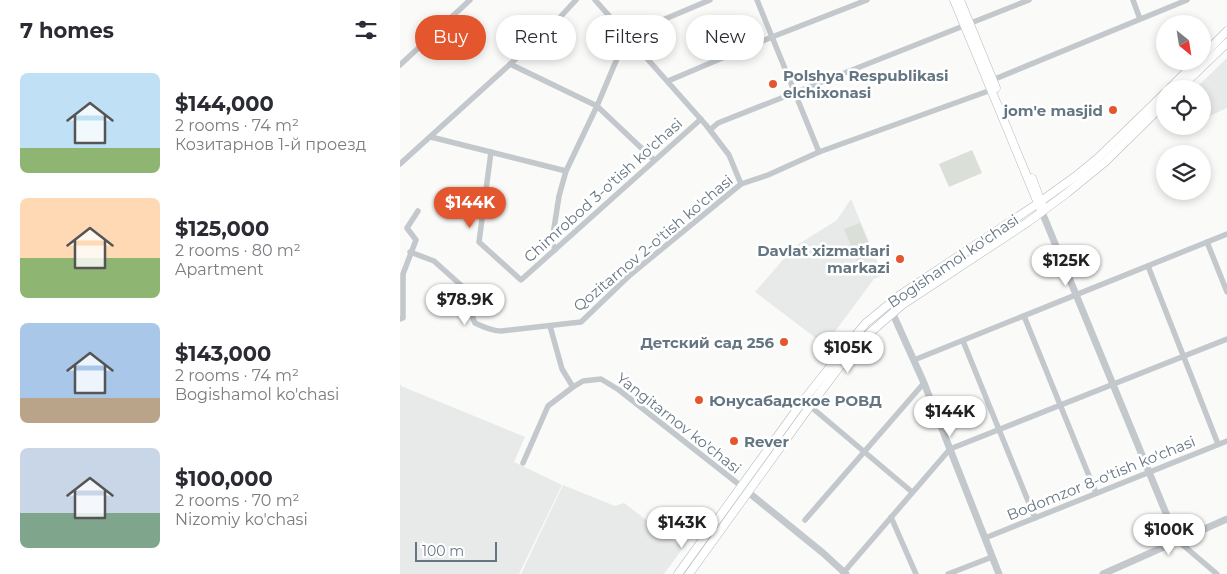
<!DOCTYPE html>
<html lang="en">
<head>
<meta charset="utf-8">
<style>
	:root { --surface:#fff; --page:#f7f7f7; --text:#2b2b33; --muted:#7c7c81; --accent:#e4572e }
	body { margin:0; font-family:Montserrat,sans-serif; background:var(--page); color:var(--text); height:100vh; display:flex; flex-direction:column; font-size:19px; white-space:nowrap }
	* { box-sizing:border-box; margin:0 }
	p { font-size:16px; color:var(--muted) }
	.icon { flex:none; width:28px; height:28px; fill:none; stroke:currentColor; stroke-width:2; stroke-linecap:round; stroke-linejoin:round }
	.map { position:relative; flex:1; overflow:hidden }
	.side { display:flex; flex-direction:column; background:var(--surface); width:400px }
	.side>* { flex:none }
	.top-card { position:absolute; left:15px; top:15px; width:475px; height:45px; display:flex; gap:10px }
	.needle { width:32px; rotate:150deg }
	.buttons { position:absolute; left:756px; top:15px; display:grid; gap:10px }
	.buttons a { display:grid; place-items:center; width:55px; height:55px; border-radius:50%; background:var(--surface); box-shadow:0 2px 8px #0003; font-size:25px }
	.scale { position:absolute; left:15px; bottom:12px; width:82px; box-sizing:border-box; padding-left:5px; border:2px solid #657683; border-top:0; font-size:14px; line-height:18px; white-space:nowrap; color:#657683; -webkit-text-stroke:4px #fff; paint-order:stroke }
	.price { position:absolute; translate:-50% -42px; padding:0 11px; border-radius:18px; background:#fff; color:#222; font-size:16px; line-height:32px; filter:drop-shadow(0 1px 2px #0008) }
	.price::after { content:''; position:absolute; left:50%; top:30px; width:15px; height:11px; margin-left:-8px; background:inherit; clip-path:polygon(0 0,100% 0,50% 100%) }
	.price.selected { background:var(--accent); color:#fff }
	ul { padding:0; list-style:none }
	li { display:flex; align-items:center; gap:15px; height:125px; padding:0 20px }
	li span { display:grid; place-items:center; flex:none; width:140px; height:100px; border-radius:8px; color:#555 }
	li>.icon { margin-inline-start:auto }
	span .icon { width:60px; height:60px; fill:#fffc; stroke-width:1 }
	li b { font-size:21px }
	h2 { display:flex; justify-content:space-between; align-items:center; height:60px; padding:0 20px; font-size:21px }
	.pill { padding:0 18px; border-radius:22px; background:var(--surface); box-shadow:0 2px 8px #0003; font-size:18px; line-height:45px }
	.pill.selected { background:var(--accent); color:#fff }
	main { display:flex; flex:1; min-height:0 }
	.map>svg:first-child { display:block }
</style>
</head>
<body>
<main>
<section class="side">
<h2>7 homes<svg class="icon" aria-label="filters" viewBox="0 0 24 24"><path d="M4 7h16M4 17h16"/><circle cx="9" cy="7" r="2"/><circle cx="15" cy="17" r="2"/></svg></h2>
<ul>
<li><span style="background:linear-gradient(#bfe0f5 75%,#8fb573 0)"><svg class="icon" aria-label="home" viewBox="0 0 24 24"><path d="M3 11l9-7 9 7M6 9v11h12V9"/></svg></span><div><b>$144,000</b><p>2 rooms · 74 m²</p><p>Козитарнов 1-й проезд</p></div></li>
<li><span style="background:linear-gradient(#ffd9b3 60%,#8fb573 0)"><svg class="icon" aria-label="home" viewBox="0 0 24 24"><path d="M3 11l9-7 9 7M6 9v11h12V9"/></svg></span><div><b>$125,000</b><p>2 rooms · 80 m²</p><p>Apartment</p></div></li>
<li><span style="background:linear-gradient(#a9c7e8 75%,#b9a48a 0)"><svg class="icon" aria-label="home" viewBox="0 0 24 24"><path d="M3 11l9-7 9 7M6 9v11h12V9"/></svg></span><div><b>$143,000</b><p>2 rooms · 74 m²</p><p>Bogishamol ko'chasi</p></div></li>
<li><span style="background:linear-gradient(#c9d6e8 65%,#7fa58c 0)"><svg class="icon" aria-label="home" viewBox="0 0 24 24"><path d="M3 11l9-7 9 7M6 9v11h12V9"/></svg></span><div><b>$100,000</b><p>2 rooms · 70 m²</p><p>Nizomiy ko'chasi</p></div></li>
</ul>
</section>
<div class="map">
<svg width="827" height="574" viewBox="0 0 827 574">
	<rect width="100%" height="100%" fill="#fafaf8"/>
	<g fill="#e8e9e9">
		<path d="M 827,58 L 827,108 L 803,119 L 802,89 L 795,89 Z"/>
		<path d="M 451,199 L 483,275 L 474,279 L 425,345 L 355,292 L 394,247 L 437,220 Z"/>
		<path d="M 0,383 L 1,386 L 125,437 L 114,462 L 162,485 L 119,574 L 0,574 Z"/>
		<path d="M 163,485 L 215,506 L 224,503 L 283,548 L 264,574 L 121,574 Z"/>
	</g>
	<g fill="#dadfd7">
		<path d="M 572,150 L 582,173 L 549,187 L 539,164 Z"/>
		<path d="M 460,223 L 473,254 L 457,261 L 444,229 Z"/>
	</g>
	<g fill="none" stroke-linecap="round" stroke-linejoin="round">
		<g stroke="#b3babf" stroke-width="9">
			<g id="secondary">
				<path d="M 554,0 L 640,208"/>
				<path d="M 560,0 L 596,88"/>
				<path d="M 802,56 L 827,31"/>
				<path d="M 769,89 L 797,61"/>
				<path d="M 779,89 L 827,43"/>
				<path d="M 632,178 L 642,205"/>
				<path d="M 278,574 L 403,401 L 449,343 L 466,323 L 500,295 L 637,204 L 676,176 L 699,157 L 765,93"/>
				<path d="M 289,574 L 410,406 L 446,358 L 465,337 L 502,305 L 628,222 L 667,193 L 705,162 L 765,103"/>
			</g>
		</g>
		<g stroke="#c3c8cc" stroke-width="5.5">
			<path d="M 195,0 L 306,125 L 329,155 L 341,184"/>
			<path d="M 357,0 L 419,152"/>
			<path d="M 733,0 L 740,19"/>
			<path d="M 110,64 L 197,106 L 254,160"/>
			<path d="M 0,65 L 70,0"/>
			<path d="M 268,81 L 372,37 L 467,0"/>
			<path d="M 590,81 L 787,0"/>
			<path d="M 310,130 L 318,123 L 629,0"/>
			<path d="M 31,137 L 166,171"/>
			<path d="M 91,152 L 79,242 L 121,280 L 301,119"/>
			<path d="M 0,164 L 151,27 L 176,0"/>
			<path d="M 807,242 L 827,292"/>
			<path d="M 155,250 L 152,241 L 159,196 L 166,171 L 197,106 L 227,35 L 310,0"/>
			<path d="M 10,252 L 34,261 L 63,287 C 67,293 70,313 75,323 C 84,327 91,331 101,331 L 181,322 L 230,275 L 341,184 L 368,175 L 419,152 L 594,89"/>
			<path d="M 748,266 L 818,444"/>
			<path d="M 624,316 L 696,493"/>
			<path d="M 0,319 L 3,318 L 3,274 L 16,240 L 7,228 L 18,211"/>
			<path d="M 150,326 L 162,369 L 173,387"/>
			<path d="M 563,341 L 635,518"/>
			<path d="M 514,360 L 827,234"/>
			<path d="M 410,406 L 512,492"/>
			<path d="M 123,463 L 148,406 L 173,387 L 183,381 L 201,379 L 219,390 L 341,486"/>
			<path d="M 491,517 L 516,574"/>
			<path d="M 405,520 L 524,383"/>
			<path d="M 585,538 L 827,441"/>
			<path d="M 777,540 L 817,574"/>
			<path d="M 444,572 L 550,449 L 827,339"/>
			<path d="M 548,574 L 592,557"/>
		</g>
		<g stroke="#c3c8cc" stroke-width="7">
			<path d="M 642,212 L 777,540"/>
			<path d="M 492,312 L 524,383 L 599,574"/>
			<path d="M 348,492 L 423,553 L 446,574"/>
			<path d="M 703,574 L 827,519"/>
		</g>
		<use href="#secondary" stroke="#fff" stroke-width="8"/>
	</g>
	<g fill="#e4572e" stroke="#fff" stroke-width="2">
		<circle cx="373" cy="84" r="5"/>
		<circle cx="713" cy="110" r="5"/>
		<circle cx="500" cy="259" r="5"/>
		<circle cx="384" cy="342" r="5"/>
		<circle cx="299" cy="400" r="5"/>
		<circle cx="334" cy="441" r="5"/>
	</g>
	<g text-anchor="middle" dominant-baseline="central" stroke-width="5" stroke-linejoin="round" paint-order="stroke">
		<g font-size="15" font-weight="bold" fill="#657683" stroke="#fff" text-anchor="start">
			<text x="383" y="75">Polshya Respublikasi<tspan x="383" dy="17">elchixonasi</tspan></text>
			<text x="703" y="110" text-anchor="end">jom'e masjid</text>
			<text x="490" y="250" text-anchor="end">Davlat xizmatlari<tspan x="490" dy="17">markazi</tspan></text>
			<text x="374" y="342" text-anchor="end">Детский сад 256</text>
			<text x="309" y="400">Юнусабадское РОВД</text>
			<text x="344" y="441">Rever</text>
		</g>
		<g font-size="15" fill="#657683" stroke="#fff">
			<text transform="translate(203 190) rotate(-42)">Chimrobod 3-o'tish ko'chasi</text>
			<text transform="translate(253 243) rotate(-40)">Qozitarnov 2-o'tish ko'chasi</text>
			<text transform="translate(553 261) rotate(-34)">Bogishamol ko'chasi</text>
			<text transform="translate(279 423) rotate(38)">Yangitarnov ko'chasi</text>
			<text transform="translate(701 478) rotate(-22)">Bodomzor 8-o'tish ko'chasi</text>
		</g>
	</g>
</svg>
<div class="buttons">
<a><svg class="needle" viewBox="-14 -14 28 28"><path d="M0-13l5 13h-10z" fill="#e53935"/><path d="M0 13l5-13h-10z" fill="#7c7c81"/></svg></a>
<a><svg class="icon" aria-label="locate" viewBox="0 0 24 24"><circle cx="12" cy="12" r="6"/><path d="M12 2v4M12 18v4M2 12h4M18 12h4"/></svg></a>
<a><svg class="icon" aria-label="layers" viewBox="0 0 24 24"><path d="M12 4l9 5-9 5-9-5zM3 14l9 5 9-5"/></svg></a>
</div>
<div class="scale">100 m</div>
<b class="price selected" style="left:70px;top:229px">$144K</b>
<b class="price" style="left:666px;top:287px">$125K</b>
<b class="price" style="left:65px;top:326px">$78.9K</b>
<b class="price" style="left:448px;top:374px">$105K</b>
<b class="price" style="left:550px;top:438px">$144K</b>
<b class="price" style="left:282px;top:549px">$143K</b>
<b class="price" style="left:769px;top:556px">$100K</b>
<div class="top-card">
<a class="pill selected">Buy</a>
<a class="pill">Rent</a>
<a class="pill">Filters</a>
<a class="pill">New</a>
</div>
</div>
</main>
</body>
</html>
